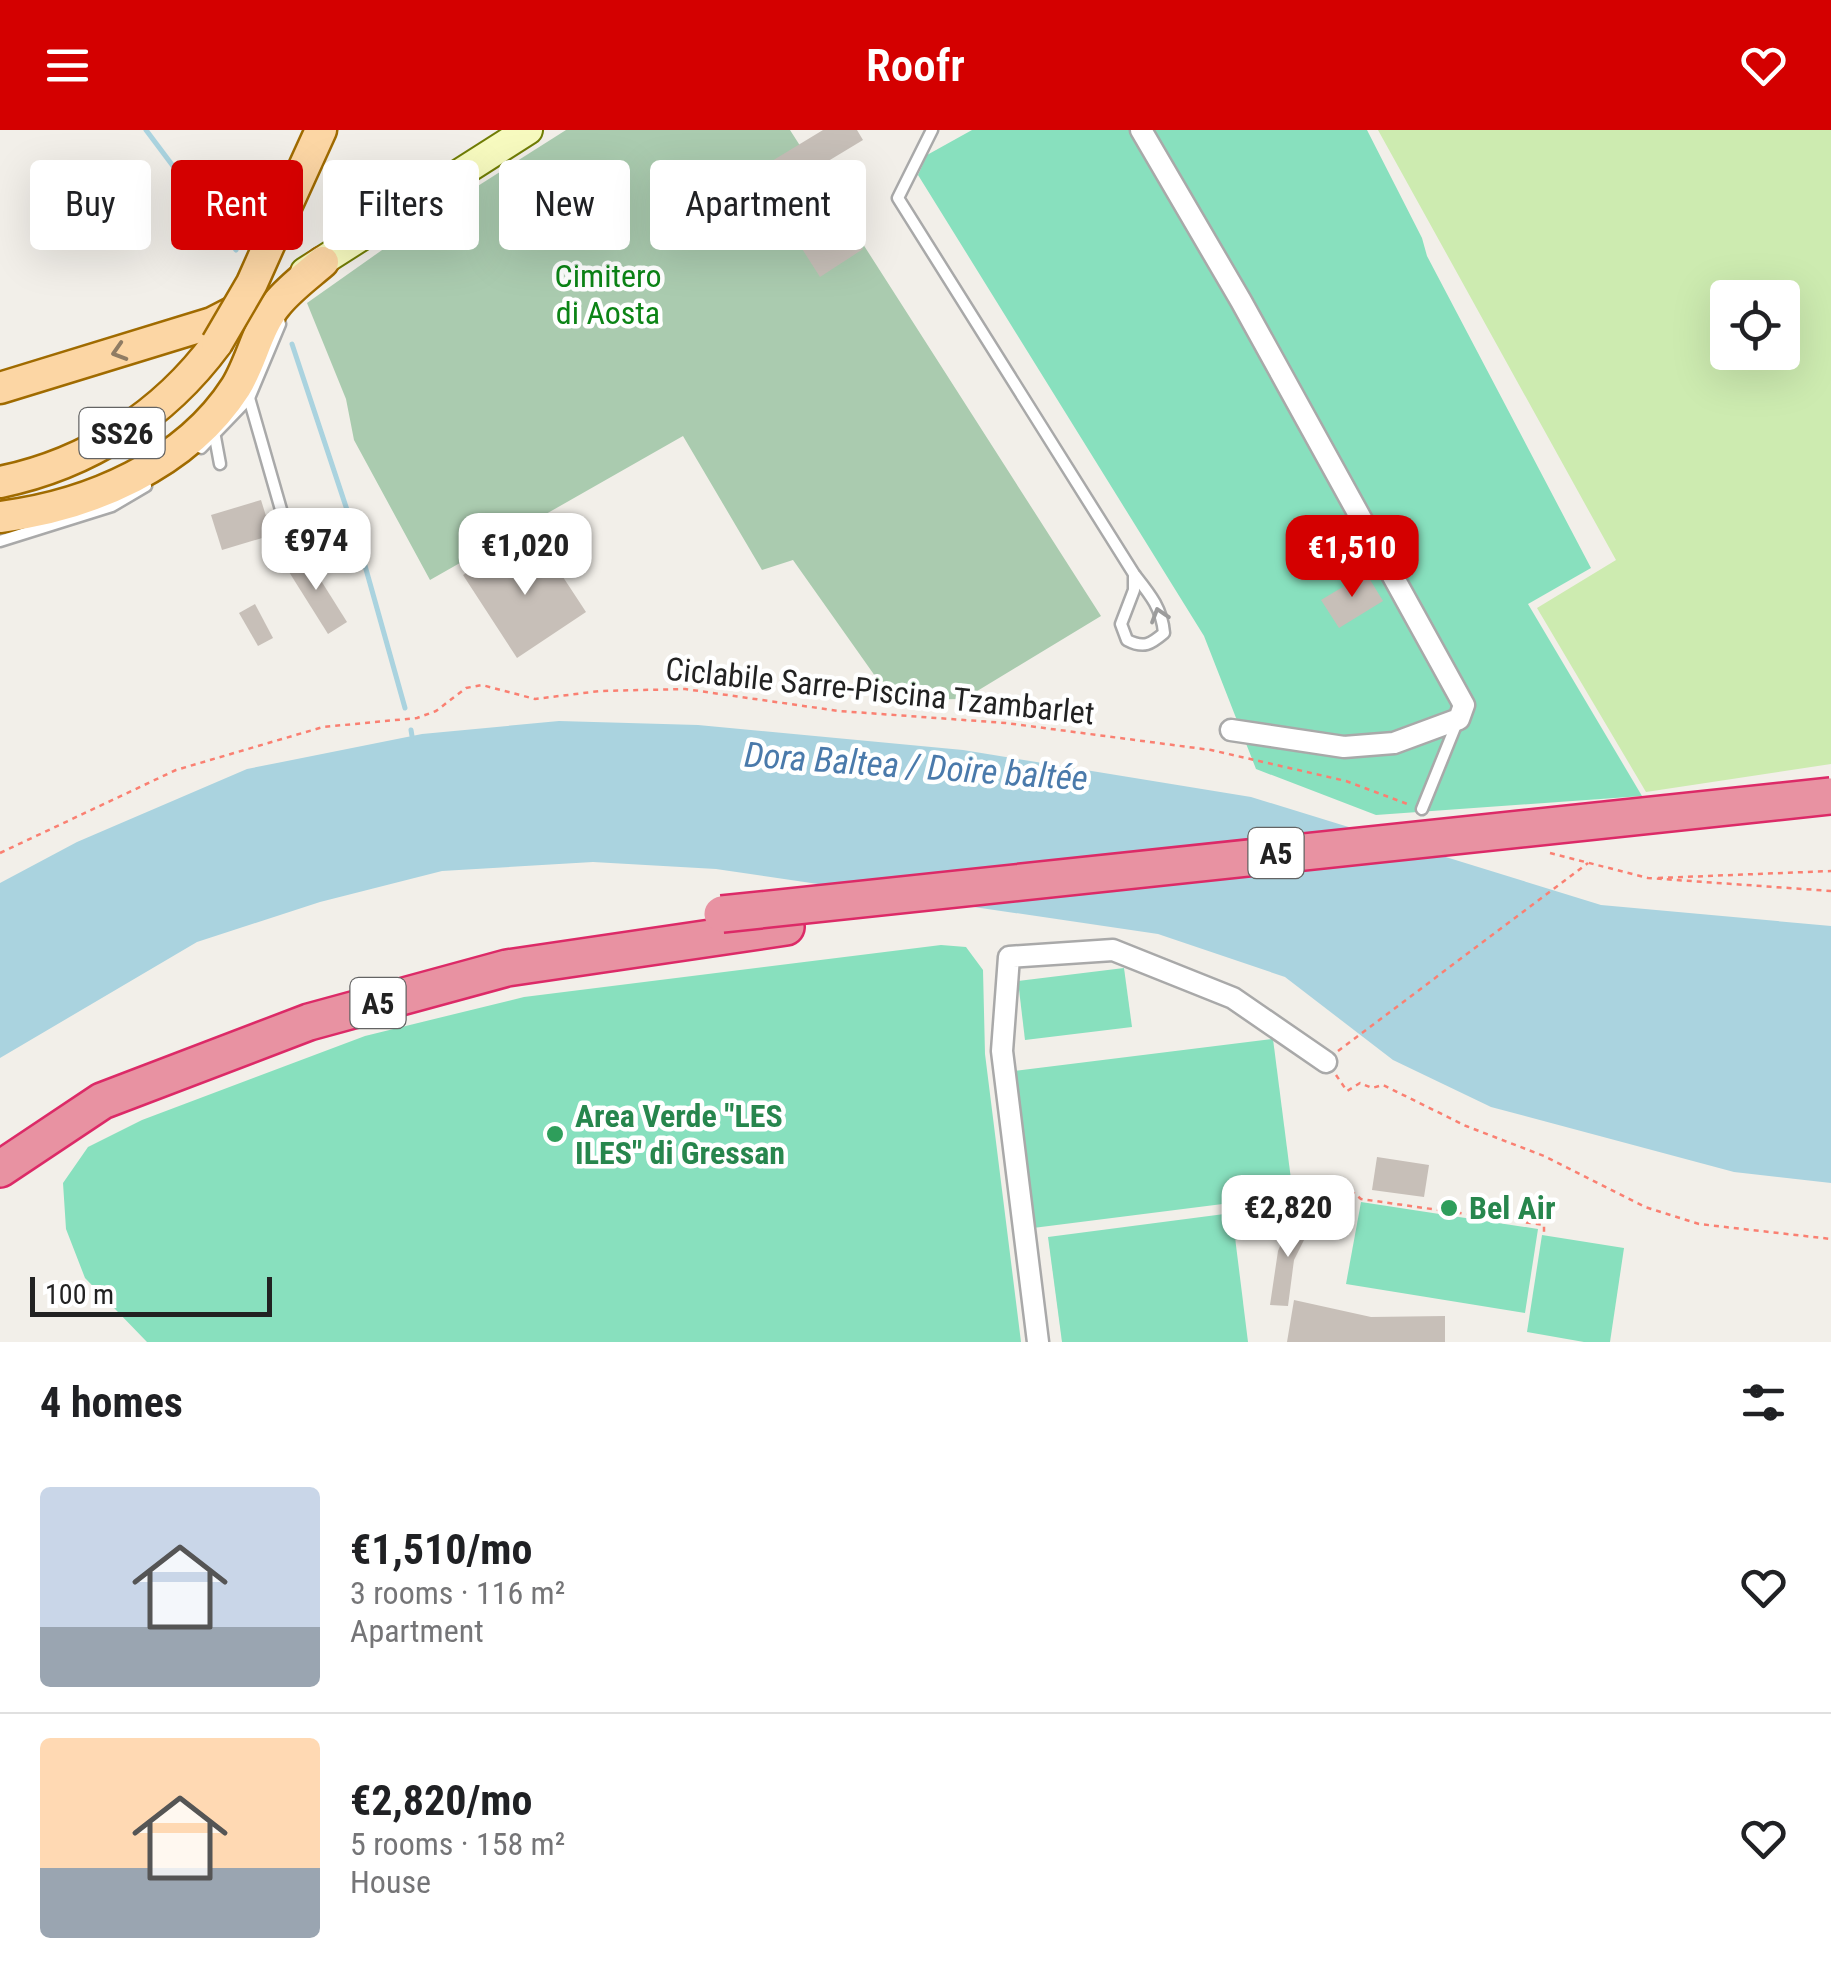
<!DOCTYPE html>
<html lang="en">
<head>
<meta charset="utf-8">
<style>
	:root { --surface:#fff; --page:#f2f2f2; --text:#202124; --muted:#757577; --line:#e0e0e0; --accent:#d40000 }
	body { margin:0; font-family:"Roboto Condensed",sans-serif; background:var(--page); color:var(--text); height:100vh; display:flex; flex-direction:column; font-size:38px; white-space:nowrap }
	* { box-sizing:border-box; margin:0 }
	p { font-size:32px; color:var(--muted) }
	.icon { flex:none; width:55px; height:55px; fill:none; stroke:currentColor; stroke-width:2; stroke-linecap:round; stroke-linejoin:round }
	.map { position:relative; height:1212px; overflow:hidden }
	.drawer { display:flex; flex-direction:column; background:var(--surface); flex:1 }
	.drawer>* { flex:none }
	.hud { position:absolute; left:30px; top:30px; width:1000px; height:90px; display:flex; gap:20px }
	.controls { position:absolute; left:1710px; top:150px; display:grid; gap:20px }
	.controls a { display:grid; place-items:center; width:90px; height:90px; border-radius:10px; background:var(--surface); box-shadow:0 10px 40px #0002; font-size:50px }
	.scale { position:absolute; left:30px; bottom:25px; width:242px; box-sizing:border-box; padding-left:10px; border:5px solid #222; border-top:0; font-size:28px; line-height:35px; white-space:nowrap; color:#222; -webkit-text-stroke:8px #fff; paint-order:stroke }
	.price { position:absolute; translate:-50% -85px; padding:0 22px; border-radius:20px; background:#fff; color:#222; font-size:32px; line-height:65px; filter:drop-shadow(0 2px 5px #0008) }
	.price::after { content:''; position:absolute; left:50%; top:60px; width:30px; height:22px; margin-left:-15px; background:inherit; clip-path:polygon(0 0,100% 0,50% 100%) }
	.price.selected { background:var(--accent); color:#fff }
	ul { padding:0; list-style:none }
	li { display:flex; align-items:center; gap:30px; height:250px; padding:0 40px }
	li+li { border-top:2px solid var(--line) }
	li span { display:grid; place-items:center; flex:none; width:280px; height:200px; border-radius:10px; color:#555 }
	li>.icon { margin-inline-start:auto }
	span .icon { width:120px; height:120px; fill:#fffc; stroke-width:1 }
	li b { font-size:42px }
	h2 { display:flex; justify-content:space-between; align-items:center; height:120px; padding:0 40px; font-size:42px }
	.pill { padding:0 35px; border-radius:10px; background:var(--surface); box-shadow:0 10px 40px #0002; font-size:35px; line-height:90px }
	.pill.selected { background:var(--accent); color:#fff }
	header { display:flex; justify-content:space-between; align-items:center; height:130px; padding:0 40px; background:var(--accent); color:#fff; font-size:45px; font-weight:600 }
	.map>svg:first-child { display:block }
</style>
</head>
<body>
<header><svg class="icon" aria-label="menu" viewBox="0 0 24 24"><path d="M4 6h16M4 12h16M4 18h16"/></svg>Roofr<svg class="icon" aria-label="heart" viewBox="0 0 24 24"><path d="M12 20l-8-8c-3-5 5-10 8-4 3-6 11-1 8 4z"/></svg></header>
<div class="map">
<svg width="1831" height="1212" viewBox="0 0 1831 1212">
	<rect width="100%" height="100%" fill="#f2efe9"/>
	<path fill="#cdebb0" fill-rule="evenodd" d="M 1378,0 L 1831,0 L 1831,634 L 1646,662 L 1537,478 L 1616,430 ZM 1728,168 L 1782,168 L 1782,222 L 1728,222 Z"/>
	<path fill="#aacbaf" d="M 566,0 L 790,0 L 1101,486 L 964,569 L 892,570 L 793,430 L 762,440 L 683,306 L 430,450 L 354,310 L 346,269 L 307,173 L 426,89 Z"/>
	<g fill="#88e0be">
		<path d="M 972,0 L 1367,0 L 1422,108 L 1427,126 L 1591,438 L 1528,474 L 1642,666 L 1376,685 L 1256,639 L 1204,506 L 918,45 L 927,25 Z"/>
		<path d="M 941,815 L 966,817 L 983,840 L 985,924 L 1021,1212 L 147,1212 L 85,1148 L 66,1099 L 63,1053 L 88,1017 L 142,990 L 365,906 L 524,867 Z"/>
		<path d="M 1124,838 L 1132,897 L 1025,910 L 1018,851 Z"/>
		<path d="M 1273,909 L 1293,1065 L 1033,1098 L 1014,941 Z"/>
		<path d="M 1361,1072 L 1538,1099 L 1525,1183 L 1346,1154 Z"/>
		<path d="M 1232,1083 L 1248,1212 L 1062,1212 L 1048,1107 Z"/>
		<path d="M 1542,1105 L 1624,1118 L 1610,1212 L 1584,1212 L 1527,1202 Z"/>
	</g>
	<path fill="#aad3df" d="M 559,591 L 698,595 L 963,620 L 1251,667 L 1601,775 L 1831,796 L 1831,1053 L 1734,1042 L 1491,977 L 1393,930 L 1285,847 L 1158,804 L 716,739 L 593,732 L 442,741 L 320,772 L 197,812 L 0,928 L 0,753 L 77,712 L 247,639 L 422,604 Z"/>
	<g fill="none" stroke-linecap="round" stroke-linejoin="round">
		<g stroke="#aad3df" stroke-width="5">
			<path d="M 146,0 L 236,120"/>
			<path d="M 292,214 L 362,425 L 405,578"/>
			<path d="M 411,600 L 412,606"/>
		</g>
	</g>
	<g fill="#c7bfb8">
		<path d="M 823,0 L 857,0 L 863,10 L 815,39 L 863,119 L 820,147 L 769,67 L 765,70 L 749,45 Z"/>
		<path d="M 261,370 L 272,405 L 222,420 L 211,385 Z"/>
		<path d="M 542,415 L 586,482 L 517,528 L 463,445 L 503,419 L 512,434 Z"/>
		<path d="M 303,422 L 347,492 L 328,504 L 284,434 Z"/>
		<path d="M 1366,443 L 1383,471 L 1339,498 L 1321,470 Z"/>
		<path d="M 255,474 L 273,508 L 258,516 L 239,483 Z"/>
		<path d="M 1377,1027 L 1429,1035 L 1424,1067 L 1372,1060 Z"/>
		<path d="M 1294,1083 L 1312,1094 L 1294,1130 L 1288,1176 L 1270,1175 L 1278,1121 Z"/>
		<path d="M 1294,1170 L 1371,1187 L 1445,1186 L 1445,1212 L 1287,1212 Z"/>
	</g>
	<g fill="none" stroke-linecap="round" stroke-linejoin="round">
		<g stroke="#a9a9a9" stroke-width="15">
			<g id="lane">
				<path d="M 932,0 L 898,68 L 1134,444 C 1149,463 1162,478 1164,503 C 1151,514 1144,519 1127,510 L 1121,494 L 1134,460 L 1134,444"/>
				<path d="M 249,268 L 286,397"/>
				<path d="M 215,307 L 220,334"/>
				<path d="M 201,318 L 249,268 L 280,194 L 278,186"/>
				<path d="M 0,411 L 112,376 L 146,356"/>
				<path d="M 1422,679 L 1458,590"/>
			</g>
		</g>
		<g stroke="#a9a9a9" stroke-width="25">
			<g id="street">
				<path d="M 1141,0 L 1241,171 L 1464,575 L 1459,589 L 1394,613 L 1344,617 L 1231,600"/>
				<path d="M 1038,1212 L 1002,921 L 1009,827 L 1113,820 L 1233,868 L 1326,932"/>
			</g>
		</g>
		<g stroke="#707d05" stroke-width="32">
			<path id="secondary" d="M 305,142 L 528,0"/>
		</g>
		<g stroke="#a06b00" stroke-width="35">
			<g id="primary">
				<path d="M 281,88 L 321,0"/>
				<path d="M 0,258 L 212,193 L 245,176"/>
				<path d="M 0,352 C 88,334 164,285 217,213"/>
				<path d="M 0,387 C 89,376 186,335 236,257 C 252,231 258,196 277,174 C 290,158 308,145 323,132"/>
			</g>
		</g>
		<g stroke="#dc2a67" stroke-width="40">
			<path id="highway" d="M 0,1039 L 102,971 L 309,892 L 507,838 L 786,797"/>
		</g>
		<g stroke="#fa8072" stroke-width="2.5" stroke-dasharray="5 5" stroke-linecap="butt">
			<path d="M 0,723 L 176,640 L 323,597 L 417,588 L 436,581 L 466,558 L 482,555 L 535,569 L 600,561 L 685,559 L 839,581 L 1006,593 L 1211,620 L 1346,651 L 1410,675"/>
			<path d="M 1550,723 L 1648,748 L 1831,761"/>
			<path d="M 1658,748 L 1831,741"/>
			<path d="M 1338,921 L 1588,733"/>
			<path d="M 1336,945 L 1347,961 L 1360,953 L 1372,958 L 1383,955 L 1466,996 L 1544,1026 L 1645,1077 L 1699,1094 L 1831,1109"/>
			<path d="M 1343,1054 L 1361,1069 L 1544,1095 L 1544,1105"/>
		</g>
		<use href="#lane" stroke="#fff" stroke-width="10"/>
		<use href="#street" stroke="#fff" stroke-width="20"/>
		<use href="#secondary" stroke="#f7fabf" stroke-width="28"/>
		<use href="#primary" stroke="#fcd6a4" stroke-width="30"/>
		<use href="#highway" stroke="#e892a2" stroke-width="35"/>
		<g stroke="#a06b00" stroke-width="35" stroke-linecap="butt">
			<path id="primary-bridge" d="M 217,213 L 252,153 L 281,88"/>
		</g>
		<g stroke="#dc2a67" stroke-width="40" stroke-linecap="butt">
			<path id="highway-bridge" d="M 722,784 L 1831,666"/>
		</g>
		<use href="#primary-bridge" stroke="#fcd6a4" stroke-width="30"/>
		<use href="#highway-bridge" stroke="#e892a2" stroke-width="35"/>
	</g>
	<defs><path id="oneway-chevron" d="M-2-3.5L2.5 0L-2 3.5" fill="none" stroke-width="1.6" stroke-linecap="round" stroke-linejoin="round" transform="scale(2.5)"/></defs>
	<use stroke="#8f7c63" href="#oneway-chevron" transform="translate(119 222) rotate(163)"/>
	<use stroke="#9c9c9c" href="#oneway-chevron" transform="translate(1159 485) rotate(-107)"/>
	<g fill="#2e9e5b" stroke="#fff" stroke-width="4">
		<circle cx="555" cy="1004" r="10"/>
		<circle cx="1449" cy="1078" r="10"/>
	</g>
	<g text-anchor="middle" dominant-baseline="central" stroke-width="9" stroke-linejoin="round" paint-order="stroke">
		<g fill="#fff" stroke="#646464" stroke-width="2.5">
			<rect x="79.5" y="278" width="85" height="50" rx="8"/>
			<rect x="1248.5" y="698" width="55" height="50" rx="8"/>
			<rect x="350.5" y="848" width="55" height="50" rx="8"/>
		</g>
		<g font-size="30" font-weight="bold" fill="#222">
			<text x="122" y="303">SS26</text>
			<text x="1276" y="723">A5</text>
			<text x="378" y="873">A5</text>
		</g>
		<g font-size="32" fill="#0c8416" stroke="#fff">
			<text x="608" y="146">Cimitero<tspan x="608" dy="37">di Aosta</tspan></text>
		</g>
		<g font-size="32" fill="#222" stroke="#fff">
			<text transform="translate(880 561) rotate(6)">Ciclabile Sarre-Piscina Tzambarlet</text>
		</g>
		<g font-size="32" font-weight="bold" fill="#27864d" stroke="#fff" text-anchor="start">
			<text x="575" y="986">Area Verde "LES<tspan x="575" dy="37">ILES" di Gressan</tspan></text>
			<text x="1469" y="1078">Bel Air</text>
		</g>
		<g font-size="35" font-style="italic" fill="#4a7aab" stroke="#fff">
			<text transform="translate(916 637) rotate(4)">Dora Baltea / Doire baltée</text>
		</g>
	</g>
</svg>
<div class="controls">
<a><svg class="icon" aria-label="locate" viewBox="0 0 24 24"><circle cx="12" cy="12" r="6"/><path d="M12 2v4M12 18v4M2 12h4M18 12h4"/></svg></a>
</div>
<div class="scale">100 m</div>
<b class="price" style="left:316px;top:463px">€974</b>
<b class="price" style="left:525px;top:468px">€1,020</b>
<b class="price selected" style="left:1352px;top:470px">€1,510</b>
<b class="price" style="left:1288px;top:1130px">€2,820</b>
<div class="hud">
<a class="pill">Buy</a>
<a class="pill selected">Rent</a>
<a class="pill">Filters</a>
<a class="pill">New</a>
<a class="pill">Apartment</a>
</div>
</div>
<section class="drawer">
<h2>4 homes<svg class="icon" aria-label="filters" viewBox="0 0 24 24"><path d="M4 7h16M4 17h16"/><circle cx="9" cy="7" r="2"/><circle cx="15" cy="17" r="2"/></svg></h2>
<ul>
<li><span style="background:linear-gradient(#c9d6e8 70%,#9aa5b1 0)"><svg class="icon" aria-label="home" viewBox="0 0 24 24"><path d="M3 11l9-7 9 7M6 9v11h12V9"/></svg></span><div><b>€1,510/mo</b><p>3 rooms · 116 m²</p><p>Apartment</p></div><svg class="icon" aria-label="heart" viewBox="0 0 24 24"><path d="M12 20l-8-8c-3-5 5-10 8-4 3-6 11-1 8 4z"/></svg></li>
<li><span style="background:linear-gradient(#ffd9b3 65%,#9aa5b1 0)"><svg class="icon" aria-label="home" viewBox="0 0 24 24"><path d="M3 11l9-7 9 7M6 9v11h12V9"/></svg></span><div><b>€2,820/mo</b><p>5 rooms · 158 m²</p><p>House</p></div><svg class="icon" aria-label="heart" viewBox="0 0 24 24"><path d="M12 20l-8-8c-3-5 5-10 8-4 3-6 11-1 8 4z"/></svg></li>
</ul>
</section>
</body>
</html>
